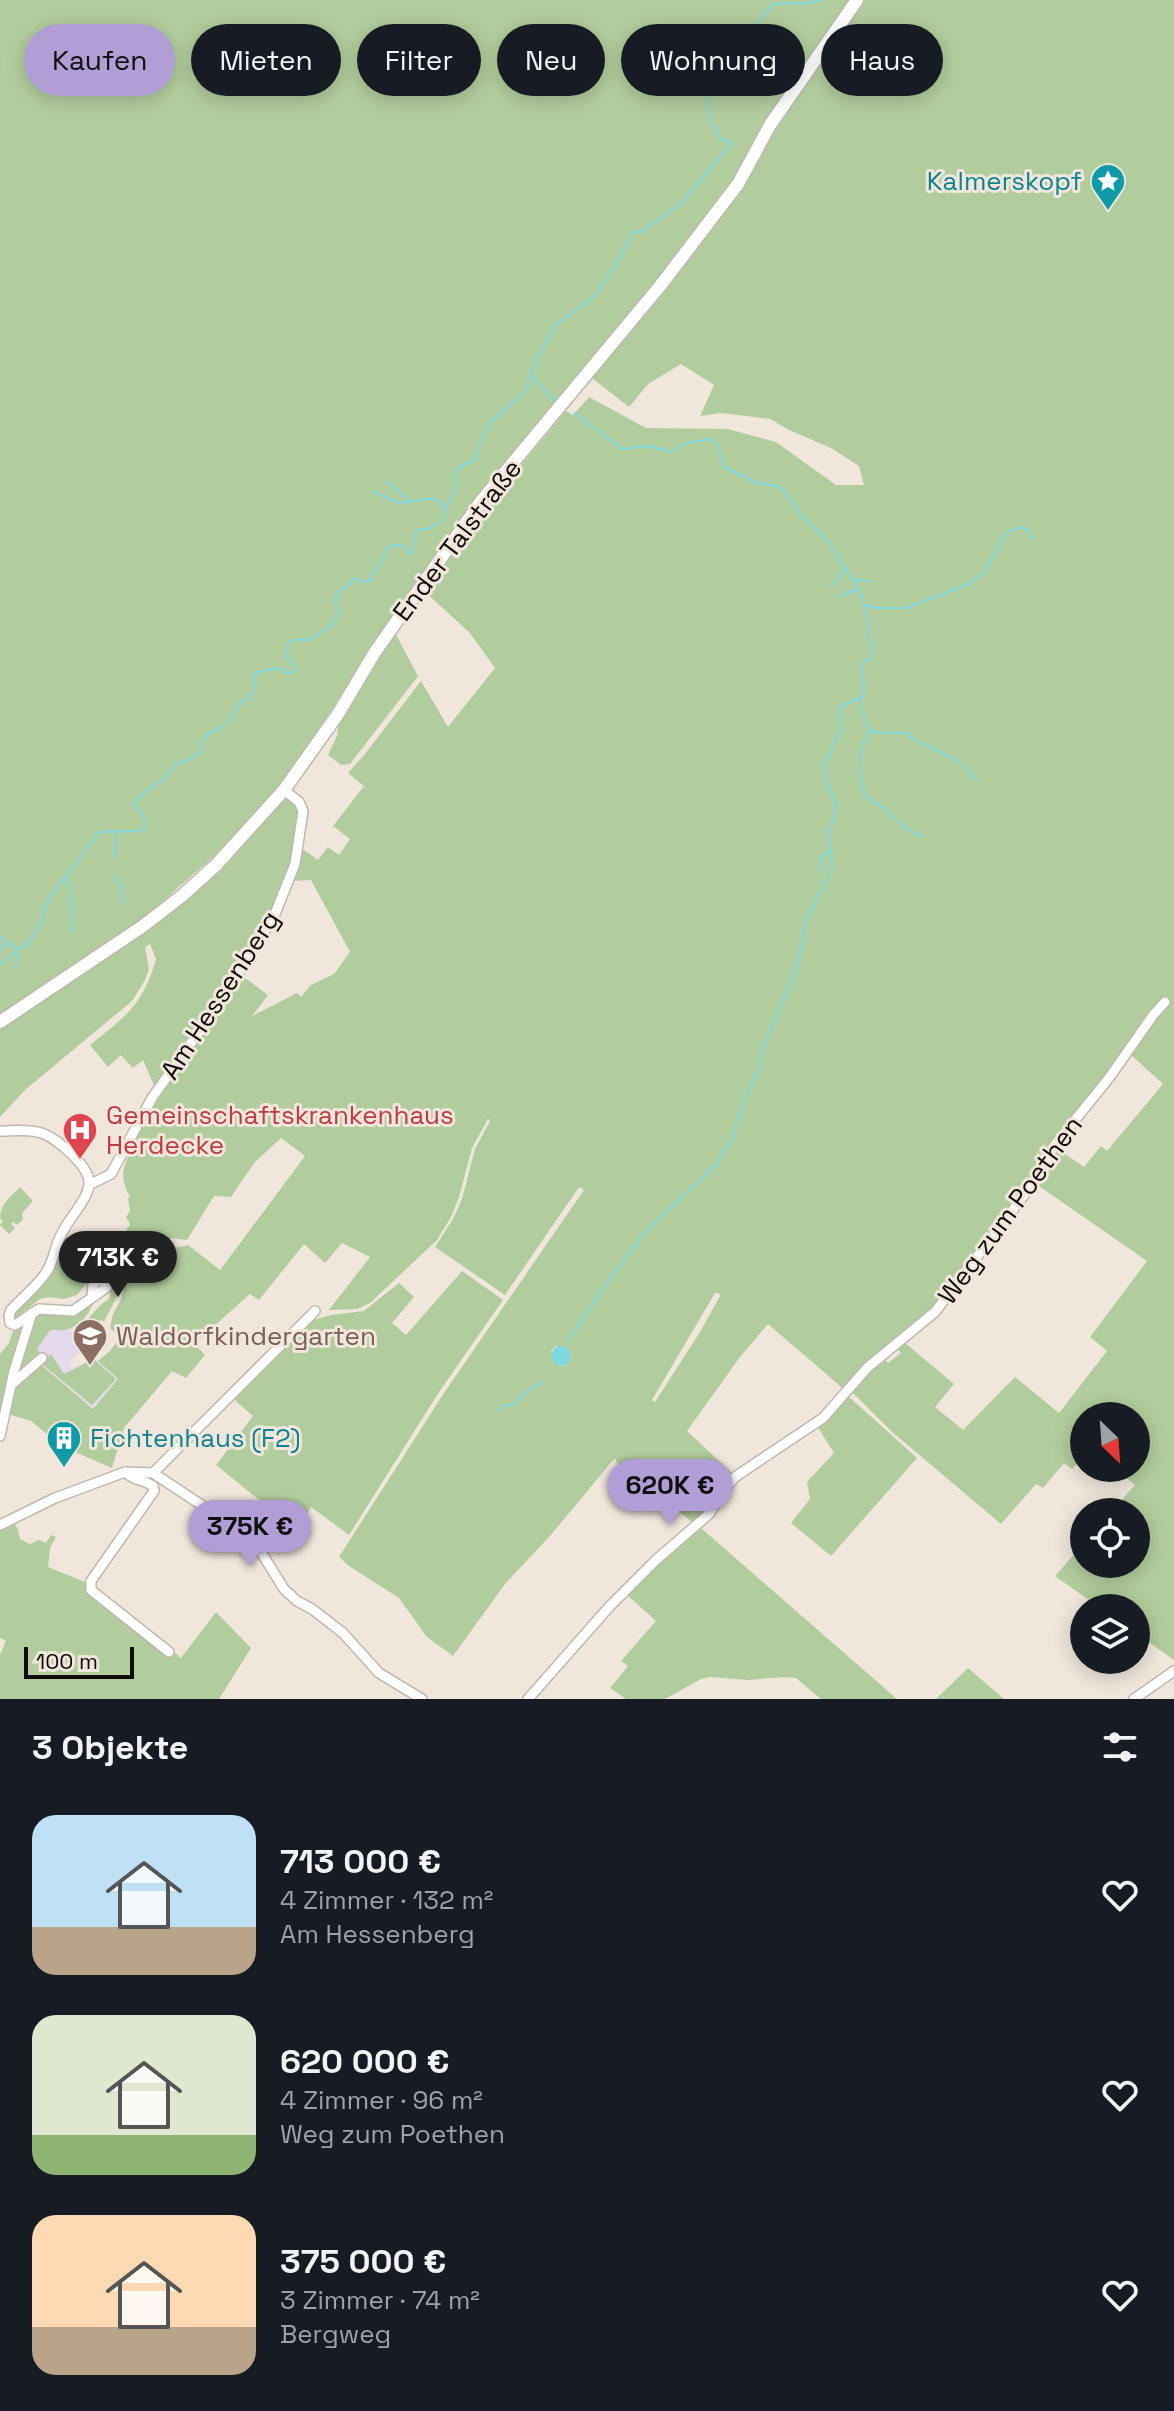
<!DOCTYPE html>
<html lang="de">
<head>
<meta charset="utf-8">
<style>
	:root { --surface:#171b24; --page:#20242c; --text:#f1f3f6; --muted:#9ea1a6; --accent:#b29ed6 }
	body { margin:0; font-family:"Space Grotesk",sans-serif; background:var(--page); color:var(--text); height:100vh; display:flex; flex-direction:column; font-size:30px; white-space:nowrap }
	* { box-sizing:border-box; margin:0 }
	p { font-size:26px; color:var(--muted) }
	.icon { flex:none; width:44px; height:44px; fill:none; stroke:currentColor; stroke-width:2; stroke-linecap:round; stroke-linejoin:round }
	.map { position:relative; height:1699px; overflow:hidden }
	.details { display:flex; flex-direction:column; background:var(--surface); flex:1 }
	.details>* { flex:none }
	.top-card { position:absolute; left:24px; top:24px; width:1126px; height:72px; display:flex; gap:16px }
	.needle { width:52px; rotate:155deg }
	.fabs { position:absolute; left:1070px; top:1402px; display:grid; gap:16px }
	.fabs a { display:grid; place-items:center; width:80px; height:80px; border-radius:50%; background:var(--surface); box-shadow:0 4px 20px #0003; font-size:40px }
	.scale { position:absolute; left:24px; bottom:20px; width:110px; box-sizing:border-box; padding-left:8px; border:4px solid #0e0b08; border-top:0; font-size:22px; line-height:28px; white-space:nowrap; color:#0e0b08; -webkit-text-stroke:6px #f0e6dc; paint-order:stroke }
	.price { position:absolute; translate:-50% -68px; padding:0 18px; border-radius:28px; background:var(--accent); color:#111; font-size:26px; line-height:52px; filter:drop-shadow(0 2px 4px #0008) }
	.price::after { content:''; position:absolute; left:50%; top:48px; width:24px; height:18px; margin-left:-12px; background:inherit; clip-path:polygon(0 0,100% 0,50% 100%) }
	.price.current { background:#222; color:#fff }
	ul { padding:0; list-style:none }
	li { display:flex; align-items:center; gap:24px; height:200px; padding:0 32px }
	li span { display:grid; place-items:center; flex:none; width:224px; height:160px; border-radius:24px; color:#555 }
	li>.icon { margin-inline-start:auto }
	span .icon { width:96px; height:96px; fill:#fffc; stroke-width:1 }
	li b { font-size:34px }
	h2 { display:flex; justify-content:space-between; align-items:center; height:96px; padding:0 32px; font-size:34px }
	.chip { padding:0 28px; border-radius:36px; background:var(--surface); box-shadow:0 4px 20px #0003; font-size:28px; line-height:72px }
	.chip.current { background:var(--accent); color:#111 }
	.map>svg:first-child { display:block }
</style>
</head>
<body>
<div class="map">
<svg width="1174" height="1699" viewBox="0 0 1174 1699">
	<rect width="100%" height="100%" fill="#f0e6dc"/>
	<path fill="#e4d9ed" d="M 82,1324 L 91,1345 L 72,1358 L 70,1370 L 96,1357 L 97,1361 L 117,1379 L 93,1408 L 41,1364 L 37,1349 L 50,1330 L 69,1328 L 71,1331 Z"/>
	<g fill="#b2cd9d" fill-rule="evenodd">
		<path d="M 0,0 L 853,0 L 740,176 L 670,266 L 477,498 L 403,602 L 281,786 L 243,831 L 140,921 L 0,1017 Z"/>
		<path d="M 860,0 L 1174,0 L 1174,1660 L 1136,1633 L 1136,1608 L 1100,1608 L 1055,1576 L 1084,1543 L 1084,1564 L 1136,1564 L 1136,1512 L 1111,1512 L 1135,1485 L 1114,1468 L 1136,1468 L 1136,1416 L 1084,1416 L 1084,1456 L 1072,1469 L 1064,1463 L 1043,1488 L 1036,1484 L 1001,1524 L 891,1431 L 851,1391 L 884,1358 L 888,1363 L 901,1353 L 897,1348 L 905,1343 L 954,1384 L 935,1407 L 963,1430 L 1015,1377 L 1059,1413 L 1107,1351 L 1090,1337 L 1147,1261 L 1036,1184 L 1055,1147 L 1084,1167 L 1101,1146 L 1107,1151 L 1163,1084 L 1130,1054 L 1167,1004 L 1163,1000 L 1106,1076 L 1063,1128 L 1024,1192 L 934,1311 L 868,1366 L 846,1391 L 768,1324 L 740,1357 L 687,1431 L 734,1475 L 696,1525 L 616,1462 L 616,1459 L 613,1460 L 550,1536 L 505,1584 L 453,1656 L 427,1637 L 399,1598 L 349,1566 L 339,1557 L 444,1393 L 584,1190 L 579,1187 L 505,1295 L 435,1247 L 453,1219 L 462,1199 L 475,1149 L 490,1121 L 488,1119 L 472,1148 L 459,1197 L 451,1217 L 437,1240 L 370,1303 L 357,1309 L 329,1310 L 370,1257 L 342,1243 L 325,1263 L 304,1244 L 259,1300 L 250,1294 L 194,1344 L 205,1355 L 186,1378 L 172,1371 L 124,1428 L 112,1468 L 61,1446 L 31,1421 L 8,1414 L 14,1386 L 39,1363 L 93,1409 L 118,1379 L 98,1361 L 110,1351 L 120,1338 L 110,1328 L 113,1314 L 121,1300 L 127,1273 L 152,1254 L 150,1251 L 152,1249 L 161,1251 L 188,1245 L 220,1270 L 305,1156 L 281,1138 L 254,1163 L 231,1197 L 214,1196 L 187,1240 L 172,1238 L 162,1241 L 148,1239 L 140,1242 L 118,1260 L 113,1253 L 130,1224 L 126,1217 L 130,1211 L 128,1198 L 130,1197 C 118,1176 123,1163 136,1145 L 130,1140 L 154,1098 L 240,974 L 268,995 L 252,1016 L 297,993 L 301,997 L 311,985 L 334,974 L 350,952 L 311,880 L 289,881 L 301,848 L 318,860 L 328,847 L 339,855 L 350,839 L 333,826 L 364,786 L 348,773 L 365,754 L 421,681 L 448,727 L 495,668 L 470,633 L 424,591 L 488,505 L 566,411 L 573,415 L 589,397 L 646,428 L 728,429 L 776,442 L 836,485 L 864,485 L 859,466 L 831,448 L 789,430 L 770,419 L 721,413 L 700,416 L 714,385 L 681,364 L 648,384 L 629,407 L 592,378 L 684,263 L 744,178 L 762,139 ZM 715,1293 L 719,1293 L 720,1296 L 700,1332 L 655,1402 L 652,1400 ZM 556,1346 L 564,1349 L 571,1356 L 565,1365 L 560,1366 L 553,1362 L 551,1351 Z"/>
		<path d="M 394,631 L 418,676 L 350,764 L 341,765 L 328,755 L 337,736 L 340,715 Z"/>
		<path d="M 286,797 C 290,799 295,799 297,802 C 305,810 301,823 299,832 C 286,923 208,1016 156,1090 L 143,1060 L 133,1068 L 121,1055 L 108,1067 L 90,1045 C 126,1016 143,1005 156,959 L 150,944 L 145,947 L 149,969 L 145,980 L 132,1001 L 25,1090 L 0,1117 L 0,1030 L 186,900 L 221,871 Z"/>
		<path d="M 20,1187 L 33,1201 L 22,1213 L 23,1219 L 17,1225 L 13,1222 L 11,1224 L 15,1228 L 9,1234 L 0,1225 L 3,1221 L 0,1218 C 0,1205 11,1196 20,1187 Z"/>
		<path d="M 93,1253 L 97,1257 L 101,1255 L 108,1263 L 108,1272 L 91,1278 L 77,1295 L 64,1299 L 49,1297 L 40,1299 L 13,1320 L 14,1312 L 50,1275 L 57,1258 L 71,1262 L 80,1268 L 87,1262 Z"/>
		<path d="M 462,1271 L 503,1300 L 439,1392 L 349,1535 L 311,1507 L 295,1529 L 216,1465 L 253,1416 L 231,1397 L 310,1321 L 331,1315 L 364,1311 L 399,1283 L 414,1297 L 392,1323 L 406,1335 Z"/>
		<path d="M 113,1284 L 117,1296 L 104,1322 L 102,1320 L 93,1324 L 94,1326 L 86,1330 L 82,1324 C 94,1315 95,1307 109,1299 Z"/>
		<path d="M 94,1302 C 89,1314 79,1328 64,1330 C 59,1331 55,1329 50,1330 L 37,1349 L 41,1355 C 28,1360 25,1364 19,1376 L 14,1373 L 31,1324 L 37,1316 C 64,1305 64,1327 94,1302 Z"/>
		<path d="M 29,1319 L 0,1430 L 0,1354 L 9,1343 L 13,1331 L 19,1329 Z"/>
		<path d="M 51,1354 L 64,1374 L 96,1358 L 96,1361 L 116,1379 L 92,1405 L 42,1364 Z"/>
		<path d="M 848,1396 L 917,1458 L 831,1556 L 791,1523 L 810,1499 L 807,1482 L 834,1453 L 817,1426 Z"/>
		<path d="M 13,1522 L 18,1529 L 20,1539 L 30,1544 L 39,1540 L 46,1543 L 51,1535 L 56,1537 L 50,1548 L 48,1567 L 90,1584 L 181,1658 L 216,1612 L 251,1648 L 219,1699 L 0,1699 L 0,1655 L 6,1641 L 0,1638 L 0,1529 Z"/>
		<path d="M 701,1528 L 897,1699 L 821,1699 L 796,1678 L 784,1677 L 748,1680 L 710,1677 L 701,1679 L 665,1699 L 626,1699 L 610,1688 L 628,1666 L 621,1661 L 656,1621 L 626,1594 L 659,1562 Z"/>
		<path d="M 968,1668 L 1004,1699 L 936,1699 Z"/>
	</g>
	<circle fill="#80d8df" cx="561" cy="1356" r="10"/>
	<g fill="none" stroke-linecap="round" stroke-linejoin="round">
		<g stroke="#80d8df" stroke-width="2">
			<path d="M 532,376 L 555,401"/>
			<path d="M 388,482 L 410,502"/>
			<path d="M 374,492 L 400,503 L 434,498 L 444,507"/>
			<path d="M 855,580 L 869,581"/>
			<path d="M 831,586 L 839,578 L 844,568"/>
			<path d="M 839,597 L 856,589"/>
			<path d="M 865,605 L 877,608 L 906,608 L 969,584 L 984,572 L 1007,532 L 1021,527 L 1028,530 L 1033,538"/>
			<path d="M 859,698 C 868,742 869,731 906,733 C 930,754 957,750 976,781"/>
			<path d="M 869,731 C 868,739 864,741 862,748 C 859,758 859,789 867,797 C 872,803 881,805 887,811 C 898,822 907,831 922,836"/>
			<path d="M 115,858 L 116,831"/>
			<path d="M 820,870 L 821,858 L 829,851"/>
			<path d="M 114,875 L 122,892 L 123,903"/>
			<path d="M 65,878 L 69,881 L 74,931"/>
			<path d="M 0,936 L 8,943"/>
			<path d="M 0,949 L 8,943 L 16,948"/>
			<path d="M 0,965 L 18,949 L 26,946 L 43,920 L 43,911 L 55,889 L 65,878 L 99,832 L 140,831 L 146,826 L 144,817 L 133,804 L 147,790 L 164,779 L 176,763 C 187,761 197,759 201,747 C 203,740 201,741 206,736 C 212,730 222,728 228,722 C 236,713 235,704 248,699 L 255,687 L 253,675 L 258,672 L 280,668 L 287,673 L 292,672 L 295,669 L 286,654 C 290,635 294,640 309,640 L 332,625 L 339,611 L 335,600 L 338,593 L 357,578 L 363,582 L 371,581 L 372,574 L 384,558 L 386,549 L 390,546 L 402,545 L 408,553 L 412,553 L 416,533 L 419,529 L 428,529 L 442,521 L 447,504 L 454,495 L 455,489 L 454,476 L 458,468 L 475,459 L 487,425 L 527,390 L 533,367 L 555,325 L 595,296 L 618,262 L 633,231 L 640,233 L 682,202 L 732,143 L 721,139 C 717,132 712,124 710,117 C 702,92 716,67 733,50 C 737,46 742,43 746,38 C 750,33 769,6 772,5 C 787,0 805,7 821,0"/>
			<path d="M 16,967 L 17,953"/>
			<path d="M 568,1341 L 604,1287 L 646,1231 L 715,1166 L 732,1139 L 744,1100 L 758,1070 L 763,1049 L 797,968 L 806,920 L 825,884 L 832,866 L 828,831 L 833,821 L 836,803 L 827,784 L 824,767 L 841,729 L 838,712 L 842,706 L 863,696 L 864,689 L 861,666 L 865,661 L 872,658 L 873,649 L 868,638 L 869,622 L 860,593 L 830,543 L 800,514 L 784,490 L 779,487 L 755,482 L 724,467 L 717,444 L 711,439 L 686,443 L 672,452 L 648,446 L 622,449 L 574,413"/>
			<path d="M 499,1411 L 504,1406 L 513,1405 L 521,1396 L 541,1382"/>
		</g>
		<g stroke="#c0b7ae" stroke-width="12">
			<g id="street">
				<path d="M 0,1131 C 12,1131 25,1129 37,1132 C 53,1134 87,1164 89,1181 C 91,1197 67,1220 61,1235 C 54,1248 54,1262 45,1274 C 36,1287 22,1298 11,1310 L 9,1316 L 10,1323 L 15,1325 L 39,1309 L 73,1311 L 107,1287 L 104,1281 L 99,1280 L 93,1285 L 92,1296"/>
				<path d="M 89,1185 L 111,1174 L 152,1098 L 230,988 L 275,914 L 295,864 L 303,811 L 299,802 L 284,790"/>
				<path d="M 11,1385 L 42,1358"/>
				<path d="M 0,1436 L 14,1371 L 32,1313"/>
				<path d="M 125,1472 C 134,1481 143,1479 153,1486 L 154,1491 L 91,1581 L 91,1590 L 169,1652"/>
				<path d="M 153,1473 L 315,1311"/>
				<path d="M 0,1525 L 55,1498 L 125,1472 L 153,1473 L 253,1539 L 284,1589 L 297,1601 L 312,1609 L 343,1633 L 379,1673 L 422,1699"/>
				<path d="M 528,1699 L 609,1607 L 656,1560 L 709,1514 L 725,1489 L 735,1477 L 823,1418 L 868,1367 L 935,1312 L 1031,1186 L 1054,1146 L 1109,1078 L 1154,1014 L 1165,1002"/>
				<path d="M 1134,1699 L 1174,1671"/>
			</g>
		</g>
		<g stroke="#c0b7ae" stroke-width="15">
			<path id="secondary" d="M 0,1022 L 143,926 L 183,895 L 216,865 L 284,790 L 338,714 L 375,652 L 482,500 L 660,286 L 738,184 L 770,125 L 857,0"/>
		</g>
		<use href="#street" stroke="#fff" stroke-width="9"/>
		<use href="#secondary" stroke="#fff" stroke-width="12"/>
	</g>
	<defs>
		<g id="sight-pin" transform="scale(1.8)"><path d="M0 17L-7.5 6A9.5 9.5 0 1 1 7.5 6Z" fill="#0f9aa8" stroke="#f0e6dc"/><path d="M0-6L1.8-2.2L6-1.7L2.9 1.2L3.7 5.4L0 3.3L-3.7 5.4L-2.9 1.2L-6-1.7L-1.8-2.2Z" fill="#fff"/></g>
		<g id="hospital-pin" transform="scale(1.8)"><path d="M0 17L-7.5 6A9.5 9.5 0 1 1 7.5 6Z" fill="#e0444e" stroke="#f0e6dc"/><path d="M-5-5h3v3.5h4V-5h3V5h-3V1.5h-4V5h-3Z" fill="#fff"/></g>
		<g id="school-pin" transform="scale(1.8)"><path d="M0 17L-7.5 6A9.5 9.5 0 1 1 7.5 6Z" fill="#8d6e63" stroke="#f0e6dc"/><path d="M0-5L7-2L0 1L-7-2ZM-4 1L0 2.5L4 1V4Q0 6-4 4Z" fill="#fff"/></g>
		<g id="building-pin" transform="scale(1.8)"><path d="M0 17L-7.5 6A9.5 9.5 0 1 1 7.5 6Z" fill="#0f9aa8" stroke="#f0e6dc"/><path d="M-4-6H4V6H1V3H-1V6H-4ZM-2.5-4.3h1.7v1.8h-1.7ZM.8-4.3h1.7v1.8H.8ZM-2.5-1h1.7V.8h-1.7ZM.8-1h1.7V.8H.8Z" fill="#fff"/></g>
	</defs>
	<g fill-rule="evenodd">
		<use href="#sight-pin" x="1108" y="181"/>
		<use href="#hospital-pin" x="80" y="1130"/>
		<use href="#school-pin" x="90" y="1336"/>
		<use href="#building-pin" x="64" y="1438"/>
	</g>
	<g text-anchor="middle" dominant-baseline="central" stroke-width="6" stroke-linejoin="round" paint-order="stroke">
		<g font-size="26" fill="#0d838f" stroke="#f0e6dc" text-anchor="end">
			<text x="1082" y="181">Kalmerskopf</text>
			<text x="90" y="1438" text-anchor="start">Fichtenhaus (F2)</text>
		</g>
		<g font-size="26" fill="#0e0b08" stroke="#f0e6dc">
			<text transform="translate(457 540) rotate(-53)">Ender Talstraße</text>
			<text transform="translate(220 995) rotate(-57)">Am Hessenberg</text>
			<text transform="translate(1010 1210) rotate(-54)">Weg zum Poethen</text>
		</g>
		<g font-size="26" fill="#be3a42" stroke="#f0e6dc" text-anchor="start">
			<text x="106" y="1115">Gemeinschaftskrankenhaus<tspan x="106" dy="30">Herdecke</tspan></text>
		</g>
		<g font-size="26" fill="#785e54" stroke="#f0e6dc" text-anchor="start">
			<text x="116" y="1336">Waldorfkindergarten</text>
		</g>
	</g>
</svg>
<div class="fabs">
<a><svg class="needle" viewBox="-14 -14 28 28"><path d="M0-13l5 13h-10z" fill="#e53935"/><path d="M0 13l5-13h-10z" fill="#9ea1a6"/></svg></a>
<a><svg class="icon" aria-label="locate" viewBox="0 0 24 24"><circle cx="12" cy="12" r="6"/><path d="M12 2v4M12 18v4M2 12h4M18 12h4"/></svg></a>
<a><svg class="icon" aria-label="layers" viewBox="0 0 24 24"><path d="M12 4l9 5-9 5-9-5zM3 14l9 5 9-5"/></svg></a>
</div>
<div class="scale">100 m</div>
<b class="price current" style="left:118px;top:1299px">713K €</b>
<b class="price" style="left:670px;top:1527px">620K €</b>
<b class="price" style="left:250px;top:1568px">375K €</b>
<div class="top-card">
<a class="chip current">Kaufen</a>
<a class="chip">Mieten</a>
<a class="chip">Filter</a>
<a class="chip">Neu</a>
<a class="chip">Wohnung</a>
<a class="chip">Haus</a>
</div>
</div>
<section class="details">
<h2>3 Objekte<svg class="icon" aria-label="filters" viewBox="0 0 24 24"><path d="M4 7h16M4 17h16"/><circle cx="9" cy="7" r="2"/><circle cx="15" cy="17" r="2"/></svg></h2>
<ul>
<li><span style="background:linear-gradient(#bfe0f5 70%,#b9a48a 0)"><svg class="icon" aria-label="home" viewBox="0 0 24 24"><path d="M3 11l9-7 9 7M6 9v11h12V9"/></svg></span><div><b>713 000 €</b><p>4 Zimmer · 132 m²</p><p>Am Hessenberg</p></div><svg class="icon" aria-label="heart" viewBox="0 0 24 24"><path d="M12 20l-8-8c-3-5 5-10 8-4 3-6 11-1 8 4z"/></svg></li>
<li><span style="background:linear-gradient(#dfe7d0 75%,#8fb573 0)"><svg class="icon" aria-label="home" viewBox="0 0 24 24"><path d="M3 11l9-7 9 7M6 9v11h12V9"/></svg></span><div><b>620 000 €</b><p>4 Zimmer · 96 m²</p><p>Weg zum Poethen</p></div><svg class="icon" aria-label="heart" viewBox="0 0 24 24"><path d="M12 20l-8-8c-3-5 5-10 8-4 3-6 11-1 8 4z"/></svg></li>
<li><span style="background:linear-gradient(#ffd9b3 70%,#b9a48a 0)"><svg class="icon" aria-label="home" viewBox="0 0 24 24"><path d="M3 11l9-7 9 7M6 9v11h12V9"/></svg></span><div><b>375 000 €</b><p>3 Zimmer · 74 m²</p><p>Bergweg</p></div><svg class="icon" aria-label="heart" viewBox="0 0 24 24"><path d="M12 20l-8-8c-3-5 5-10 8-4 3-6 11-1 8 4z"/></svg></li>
</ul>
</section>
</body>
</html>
